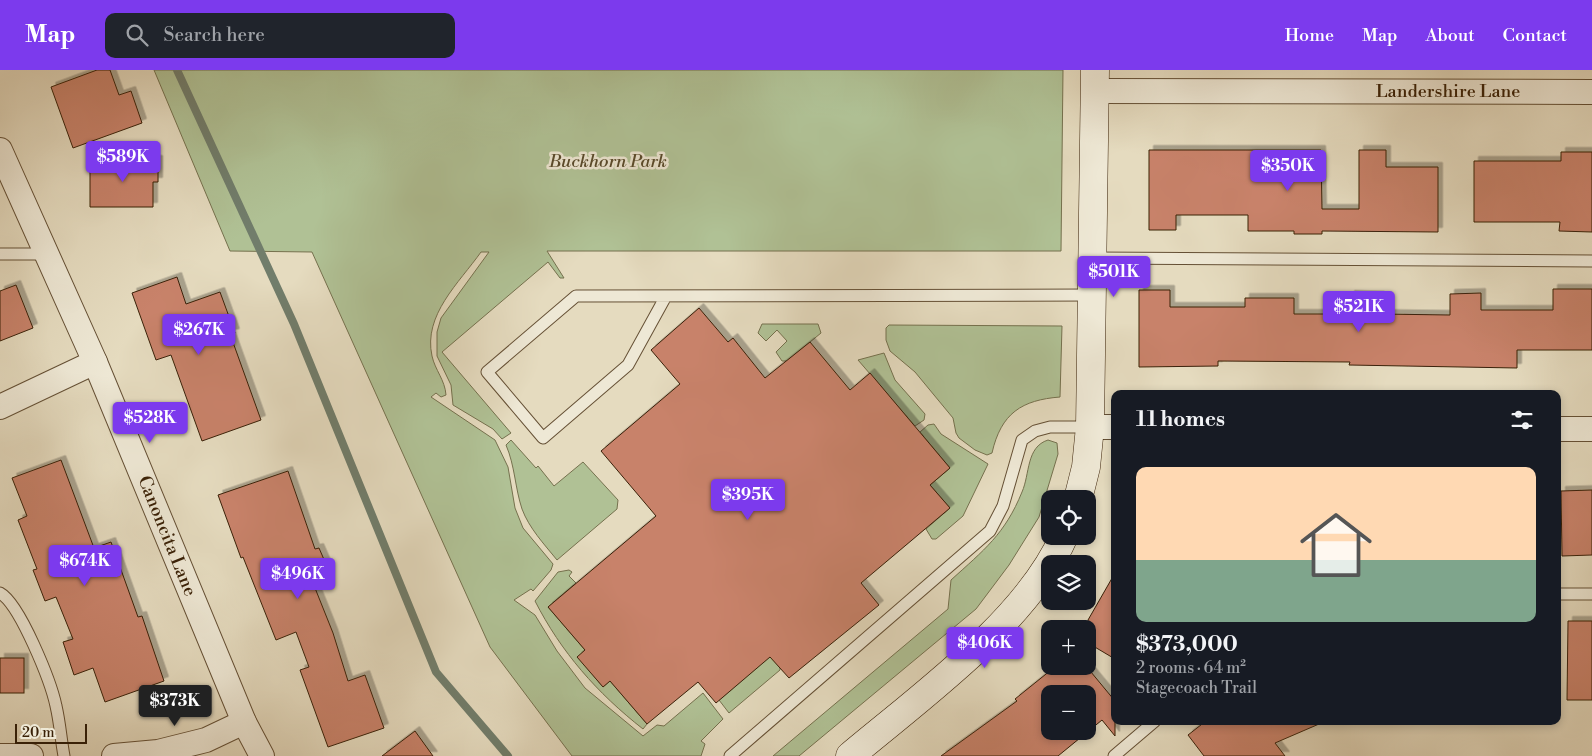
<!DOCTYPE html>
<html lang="en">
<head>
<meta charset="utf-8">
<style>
	:root { --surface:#171b24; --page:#20242c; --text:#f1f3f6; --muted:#9ea1a6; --line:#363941; --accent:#7c3aed }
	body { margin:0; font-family:"Libre Bodoni",serif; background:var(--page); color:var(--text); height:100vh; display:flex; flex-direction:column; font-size:19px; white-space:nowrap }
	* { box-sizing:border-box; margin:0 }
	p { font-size:16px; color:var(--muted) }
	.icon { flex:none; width:28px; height:28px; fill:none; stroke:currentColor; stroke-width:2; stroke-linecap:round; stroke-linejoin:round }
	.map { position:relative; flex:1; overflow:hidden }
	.panel { position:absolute; left:1111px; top:320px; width:450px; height:335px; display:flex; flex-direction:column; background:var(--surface); border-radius:10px; box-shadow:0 2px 8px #0003 }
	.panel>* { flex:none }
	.tools { position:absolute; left:1041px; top:420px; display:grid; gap:10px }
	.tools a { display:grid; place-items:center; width:55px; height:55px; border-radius:10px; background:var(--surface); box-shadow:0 2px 8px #0003; font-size:25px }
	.scale { position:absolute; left:15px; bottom:12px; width:72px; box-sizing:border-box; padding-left:5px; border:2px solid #3a2107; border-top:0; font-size:14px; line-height:18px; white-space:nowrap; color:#3a2107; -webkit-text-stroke:4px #eee8d5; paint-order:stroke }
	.price { position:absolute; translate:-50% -42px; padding:0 11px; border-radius:5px; background:var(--accent); color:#fff; font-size:16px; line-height:32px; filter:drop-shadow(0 1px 2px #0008) }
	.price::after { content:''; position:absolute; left:50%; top:30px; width:15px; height:11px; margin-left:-8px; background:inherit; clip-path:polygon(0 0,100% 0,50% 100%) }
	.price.current { background:#222; color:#fff }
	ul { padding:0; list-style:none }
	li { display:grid; align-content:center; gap:10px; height:265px; padding:0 25px }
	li+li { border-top:1px solid var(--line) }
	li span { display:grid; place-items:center; height:155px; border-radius:10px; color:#555 }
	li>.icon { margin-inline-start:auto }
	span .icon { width:90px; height:90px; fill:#fffc; stroke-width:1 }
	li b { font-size:21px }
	h2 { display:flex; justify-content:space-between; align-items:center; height:60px; padding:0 25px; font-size:21px }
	header { display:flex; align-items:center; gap:30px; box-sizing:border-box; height:70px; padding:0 25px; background:var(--accent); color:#fff }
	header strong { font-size:24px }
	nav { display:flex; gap:28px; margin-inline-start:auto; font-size:18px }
	.search { width:350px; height:45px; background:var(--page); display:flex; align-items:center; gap:12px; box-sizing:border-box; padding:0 18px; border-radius:10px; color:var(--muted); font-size:19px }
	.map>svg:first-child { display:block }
</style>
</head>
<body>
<header>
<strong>Map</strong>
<div class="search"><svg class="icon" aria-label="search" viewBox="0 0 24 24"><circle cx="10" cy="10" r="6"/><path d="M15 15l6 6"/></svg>Search here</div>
<nav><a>Home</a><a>Map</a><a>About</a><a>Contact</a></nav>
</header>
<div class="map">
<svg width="1592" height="686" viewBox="0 0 1592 686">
	<defs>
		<filter id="shadow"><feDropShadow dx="4.5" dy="-4.5" stdDeviation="0" flood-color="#0004"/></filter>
	</defs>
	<rect width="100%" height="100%" fill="#e5dbbf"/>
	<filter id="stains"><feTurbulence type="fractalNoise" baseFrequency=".004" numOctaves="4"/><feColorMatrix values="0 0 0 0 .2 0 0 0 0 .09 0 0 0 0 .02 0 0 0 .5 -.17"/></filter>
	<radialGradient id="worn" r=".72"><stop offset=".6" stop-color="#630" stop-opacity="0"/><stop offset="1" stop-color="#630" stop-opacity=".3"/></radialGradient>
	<g fill="#b0c195" stroke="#75714e">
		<path d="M 154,0 L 1063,0 L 1061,181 L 547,181 L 564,208 L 560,208 L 548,192 L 442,282 L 511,363 L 502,369 L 493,359 L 453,335 L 451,315 L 437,286 L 437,262 L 441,248 L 489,182 L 481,182 C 459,213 423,245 432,286 C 435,300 445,310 446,325 L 441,327 L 436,323 L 431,327 L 495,370 L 508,397 L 515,438 L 523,458 L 553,494 L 551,500 L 533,521 L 531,519 L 514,530 L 535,545 L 557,581 L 585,618 L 643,666 L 657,655 L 664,656 L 703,623 L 723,649 L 701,671 L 705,674 L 701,686 L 572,686 L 490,577 L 312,182 L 230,181 Z"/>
		<path d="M 762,254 L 818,254 L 821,263 L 787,291 L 782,291 L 776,282 L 787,271 L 777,260 L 766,271 L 758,263 Z"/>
		<path d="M 889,255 L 1062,256 L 1060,327 C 1022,330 1001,343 992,383 L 987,385 L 975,380 L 959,368 L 956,363 L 953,348 L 915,302 L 890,281 L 886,270 L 886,258 Z"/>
		<path d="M 884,283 L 895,310 L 925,344 L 924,350 L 915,356 L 858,290 Z"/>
		<path d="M 934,354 L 941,364 L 988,394 L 963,446 L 936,469 L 932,469 L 926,459 L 950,438 L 930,415 L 950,398 L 920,362 L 928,355 Z"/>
		<path d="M 511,370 L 536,398 L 538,396 L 554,416 L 583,392 L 618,430 L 617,439 L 557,490 C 544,474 529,458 522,439 C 515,418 515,396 506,375 Z"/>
		<path d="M 1048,370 L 1057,373 L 1058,384 L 1039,447 L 1009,495 L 976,539 L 799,686 L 773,686 L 948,539 L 951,510 C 984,480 1005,464 1022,422 C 1030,404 1026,377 1048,370 Z"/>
		<path d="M 569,500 L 572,502 L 569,506 L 576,513 L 548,537 L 585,580 L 578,587 L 603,617 L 610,611 L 647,654 L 643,659 C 597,623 561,582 535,531 L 558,502 Z"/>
		<path d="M 771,584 L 780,596 L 780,600 L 729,643 L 719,630 Z"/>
	</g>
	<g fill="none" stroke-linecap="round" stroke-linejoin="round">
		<path stroke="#717d6b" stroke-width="8" d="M 177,0 L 294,254 L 436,602 L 508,686"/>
	</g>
	<g fill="#c8826b" stroke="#3a2107" fill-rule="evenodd" filter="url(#shadow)">
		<path d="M 97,0 L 110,0 L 119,25 L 131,21 L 142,53 L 73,78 L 51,17 Z"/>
		<path d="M 1149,80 L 1321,80 L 1322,139 L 1359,139 L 1359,80 L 1386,80 L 1386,97 L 1438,97 L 1438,162 L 1322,161 L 1322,164 L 1294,164 L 1294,161 L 1248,161 L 1248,145 L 1176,145 L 1176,160 L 1149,160 Z"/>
		<path d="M 1561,82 L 1592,82 L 1592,162 L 1559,161 L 1560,152 L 1474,152 L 1474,91 L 1561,91 Z"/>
		<path d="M 90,90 L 158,90 L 158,112 L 153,112 L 153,137 L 90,137 Z"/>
		<path d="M 177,207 L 186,234 L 220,222 L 235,263 L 230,264 L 261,350 L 202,371 L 171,285 L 156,290 L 132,223 Z"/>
		<path d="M 16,215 L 33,258 L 0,271 L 0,221 Z"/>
		<path d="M 1553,219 L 1592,219 L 1592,280 L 1517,280 L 1517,298 L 1349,295 L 1350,292 L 1218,291 L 1218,296 L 1139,297 L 1139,220 L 1170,220 L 1170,237 L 1245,237 L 1245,228 L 1294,228 L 1294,244 L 1350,244 L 1350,225 L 1380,226 L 1380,244 L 1450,245 L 1450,224 L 1481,223 L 1481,240 L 1553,240 Z"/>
		<path d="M 699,238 L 728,272 L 733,268 L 765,308 L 810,272 L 850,320 L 870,303 L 950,398 L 930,415 L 950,438 L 861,513 L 879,535 L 789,608 L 770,587 L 716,633 L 698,612 L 647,654 L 610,611 L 603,617 L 577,587 L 585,580 L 548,537 L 656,446 L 601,381 L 680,314 L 651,280 Z"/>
		<path d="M 61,390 L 94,478 L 111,472 L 138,547 L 142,546 L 164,611 L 105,632 L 93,598 L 74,605 L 63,572 L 73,569 L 56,527 L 45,531 L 33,500 L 37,499 L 18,450 L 27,446 L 12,408 Z"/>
		<path d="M 288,401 L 315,479 L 319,478 L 329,501 L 311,508 L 333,563 L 348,611 L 365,605 L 384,658 L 328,677 L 300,600 L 309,597 L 296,562 L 276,570 L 243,487 L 241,488 L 218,425 Z"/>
		<path d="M 1592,420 L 1592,485 L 1562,486 L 1561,421 Z"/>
		<path d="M 1115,503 L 1115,589 L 1088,573 L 1088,550 Z"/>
		<path d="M 1568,551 L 1592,551 L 1592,630 L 1567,630 Z"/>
		<rect x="0" y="588" width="24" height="35"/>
		<path d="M 1056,596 L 1086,596 L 1115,631 L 1115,666 L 1102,650 L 1058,686 L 941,686 L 1017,631 L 1015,629 ZM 1050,624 L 1088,624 L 1088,661 L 1050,661 Z"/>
		<path d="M 1206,651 L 1326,651 L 1275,673 L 1285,686 L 1204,686 L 1188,665 Z"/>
		<path d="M 415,661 L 433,686 L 382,686 Z"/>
	</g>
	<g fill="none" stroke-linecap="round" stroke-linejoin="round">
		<g stroke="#655035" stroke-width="13">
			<g id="lane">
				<path d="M 0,184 L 47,184"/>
				<path d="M 1093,188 L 1592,191"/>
				<path d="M 666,226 L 628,295 L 543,368 L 487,302 L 576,226 L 1093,225"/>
				<path d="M 0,523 C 20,534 51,612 56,636 C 60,653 61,670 64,686"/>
				<path d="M 1558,524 L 1592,524"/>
				<path d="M 730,686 L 990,461 L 1003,436 L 1022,370 L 1035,361 L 1050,357 L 1090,357"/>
				<path d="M 1114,686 L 1155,651"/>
			</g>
		</g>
		<g stroke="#655035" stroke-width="26">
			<g id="street">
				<path d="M 1095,21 L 1592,22"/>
				<path d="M 0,80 L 95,292 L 244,652 L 262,686"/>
				<path d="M 0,337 L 95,292"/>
				<path d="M 1090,357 L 1115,357"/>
				<path d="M 1558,359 L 1592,359"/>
				<path d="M 0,686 L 31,686"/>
				<path d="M 114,686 L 158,682 L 206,670 L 244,652"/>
			</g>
		</g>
		<g stroke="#3a2107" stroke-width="29">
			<g id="secondary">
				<path d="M 1078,429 L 1086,397 L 1090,357 L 1095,0"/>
				<path d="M 850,686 C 920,627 1027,551 1064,466"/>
			</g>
		</g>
		<use href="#lane" stroke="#eee8d5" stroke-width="11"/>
		<use href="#street" stroke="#eee8d5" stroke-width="24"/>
		<use href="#secondary" stroke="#eee8d5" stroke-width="28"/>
	</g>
	<g text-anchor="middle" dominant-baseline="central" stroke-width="5" stroke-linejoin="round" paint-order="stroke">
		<g font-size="18" fill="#3a2107" stroke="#eee8d5">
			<text x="1448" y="21">Landershire Lane</text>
			<text transform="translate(167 466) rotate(68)">Canoncita Lane</text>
		</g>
		<g font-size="18" font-style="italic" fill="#58492a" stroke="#eee8d5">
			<text x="608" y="91">Buckhorn Park</text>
		</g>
	</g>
	<rect width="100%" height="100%" filter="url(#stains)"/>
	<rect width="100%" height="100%" fill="url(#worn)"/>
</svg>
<div class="tools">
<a><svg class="icon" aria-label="locate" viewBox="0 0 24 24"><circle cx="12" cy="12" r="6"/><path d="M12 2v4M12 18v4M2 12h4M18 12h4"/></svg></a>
<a><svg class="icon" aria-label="layers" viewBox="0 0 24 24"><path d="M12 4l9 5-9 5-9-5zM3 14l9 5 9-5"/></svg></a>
<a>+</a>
<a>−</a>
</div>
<div class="scale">20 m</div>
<b class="price" style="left:123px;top:113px">$589K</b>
<b class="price" style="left:1288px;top:122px">$350K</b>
<b class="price" style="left:1114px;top:228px">$501K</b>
<b class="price" style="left:1359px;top:263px">$521K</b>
<b class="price" style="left:199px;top:286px">$267K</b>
<b class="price" style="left:150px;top:374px">$528K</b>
<b class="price" style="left:748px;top:451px">$395K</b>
<b class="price" style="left:85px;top:517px">$674K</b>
<b class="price" style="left:298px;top:530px">$496K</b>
<b class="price" style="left:985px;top:599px">$406K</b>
<b class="price current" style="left:175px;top:657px">$373K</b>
<section class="panel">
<h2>11 homes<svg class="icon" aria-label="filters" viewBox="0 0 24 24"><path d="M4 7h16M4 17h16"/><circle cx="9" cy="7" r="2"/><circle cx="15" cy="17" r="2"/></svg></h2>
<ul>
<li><span style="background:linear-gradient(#ffd9b3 60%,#7fa58c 0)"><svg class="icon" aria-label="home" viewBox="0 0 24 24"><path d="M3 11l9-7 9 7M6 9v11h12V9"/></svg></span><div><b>$373,000</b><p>2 rooms · 64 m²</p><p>Stagecoach Trail</p></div></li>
</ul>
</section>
</div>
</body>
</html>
